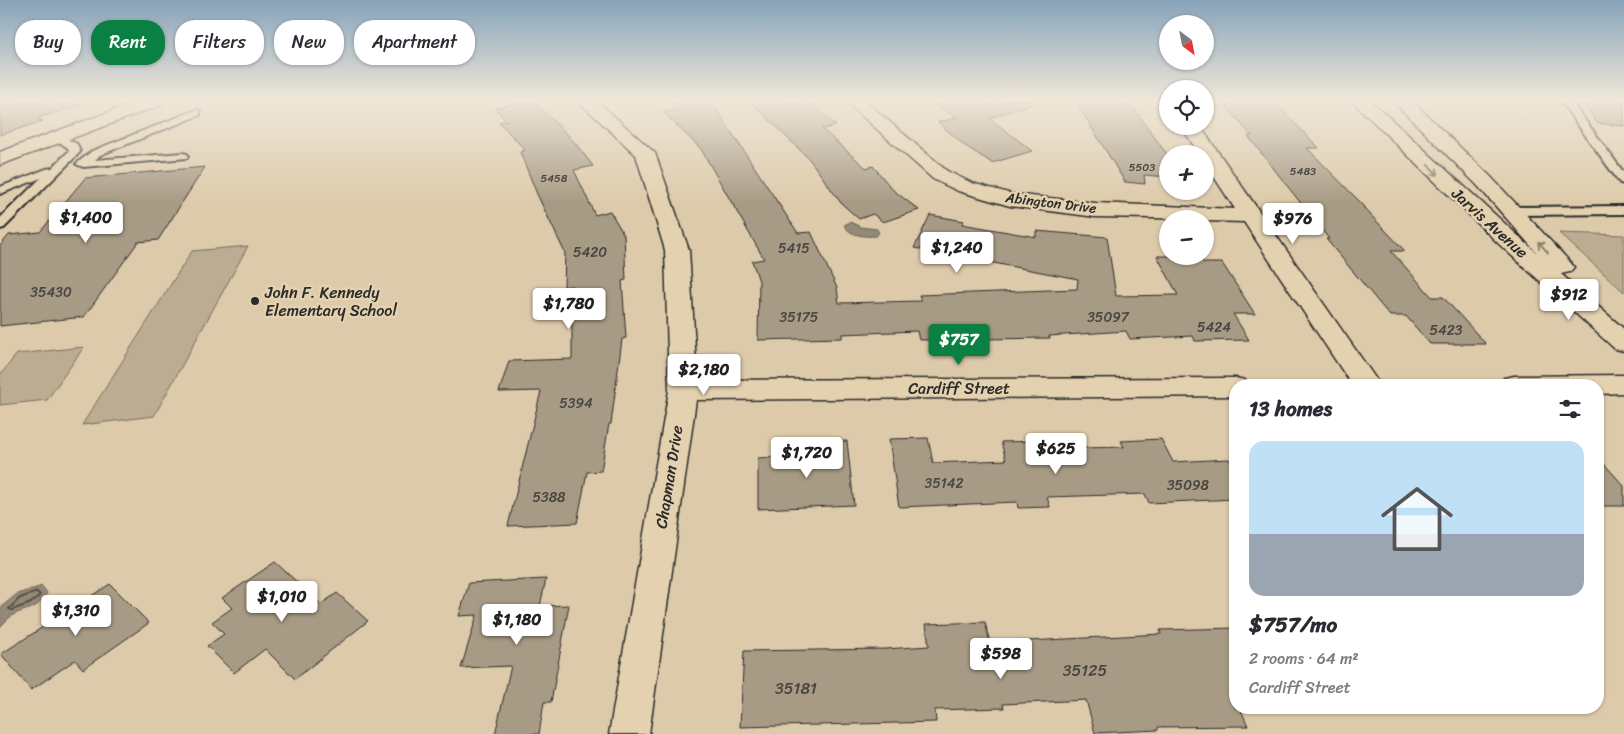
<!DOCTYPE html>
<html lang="en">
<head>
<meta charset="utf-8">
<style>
	:root { --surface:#fff; --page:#f7f7f7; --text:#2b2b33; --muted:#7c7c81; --accent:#0b8043 }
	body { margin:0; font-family:Sriracha,sans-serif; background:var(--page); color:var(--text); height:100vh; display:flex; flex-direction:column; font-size:19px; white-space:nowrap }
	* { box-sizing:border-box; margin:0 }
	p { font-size:16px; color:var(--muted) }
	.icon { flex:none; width:28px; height:28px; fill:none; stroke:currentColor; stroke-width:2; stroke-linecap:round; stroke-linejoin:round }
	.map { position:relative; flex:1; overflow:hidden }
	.drawer { position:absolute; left:1229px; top:379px; width:375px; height:335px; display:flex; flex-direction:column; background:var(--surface); border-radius:20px; box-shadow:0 1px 4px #0004 }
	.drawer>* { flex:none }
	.banner { position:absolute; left:15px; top:20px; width:475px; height:45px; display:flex; gap:10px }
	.needle { width:32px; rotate:148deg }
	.controls { position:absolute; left:1159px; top:15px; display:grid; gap:10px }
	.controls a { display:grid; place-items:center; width:55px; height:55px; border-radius:50%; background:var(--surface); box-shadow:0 1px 4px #0004; font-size:25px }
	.price { position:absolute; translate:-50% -42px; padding:0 11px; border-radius:5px; background:#fff; color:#222; font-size:16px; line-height:32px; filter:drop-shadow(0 1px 2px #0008) }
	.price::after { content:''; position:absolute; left:50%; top:30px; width:15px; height:11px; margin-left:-8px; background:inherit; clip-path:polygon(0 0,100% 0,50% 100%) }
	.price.on { background:var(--accent); color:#fff }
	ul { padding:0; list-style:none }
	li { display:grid; align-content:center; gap:10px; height:265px; padding:0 20px }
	li span { display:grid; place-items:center; height:155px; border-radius:15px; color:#555 }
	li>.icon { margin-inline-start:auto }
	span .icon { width:90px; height:90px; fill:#fffc; stroke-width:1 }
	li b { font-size:21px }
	h2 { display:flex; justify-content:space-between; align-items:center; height:60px; padding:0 20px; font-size:21px }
	.tag { padding:0 18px; border-radius:20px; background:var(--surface); box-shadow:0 1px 4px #0004; font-size:18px; line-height:45px }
	.tag.on { background:var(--accent); color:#fff }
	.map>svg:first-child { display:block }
</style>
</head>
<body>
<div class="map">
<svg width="1624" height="734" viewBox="0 0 1624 734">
	<rect width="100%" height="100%" fill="#ddcaaa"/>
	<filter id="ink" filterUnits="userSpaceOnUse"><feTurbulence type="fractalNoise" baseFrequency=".02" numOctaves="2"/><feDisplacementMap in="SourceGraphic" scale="10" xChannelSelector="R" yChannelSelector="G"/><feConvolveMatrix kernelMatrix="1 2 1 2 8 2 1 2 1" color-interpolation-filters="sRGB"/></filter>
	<g filter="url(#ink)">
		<g fill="#bcad92" stroke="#746c5e">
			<path d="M 1559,233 L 1624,235 L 1624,292 Z"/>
			<path d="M 248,246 L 154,416 L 82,425 L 192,251 Z"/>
			<path d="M 84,347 L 47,400 L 0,405 L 0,375 L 17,354 Z"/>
		</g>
		<g fill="#948976" stroke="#6a6358">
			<path d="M 850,222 L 861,227 L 877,229 L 879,233 L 876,236 C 865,237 849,236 844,225 Z"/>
			<path d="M 42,586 L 47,593 C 37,610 31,607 15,614 C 9,617 5,622 0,627 L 0,608 L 17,594 Z"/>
		</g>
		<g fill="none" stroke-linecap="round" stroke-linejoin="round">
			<path stroke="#555149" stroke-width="2" d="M 37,592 L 40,595 L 31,603 L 12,610 L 9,609 L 20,598 Z"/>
		</g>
		<g fill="#a89b85" stroke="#2b2b2b">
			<path d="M 0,100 L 79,100 L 80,105 L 38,118 L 43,121 L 0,135 Z"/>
			<path d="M 532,100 L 571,138 L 593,166 L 574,170 L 595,215 L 610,211 L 624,235 L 626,280 L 622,281 L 626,338 L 622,339 L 611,424 L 609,424 L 601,471 L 587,472 L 577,523 L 508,526 L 541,391 L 499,392 L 509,361 L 572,359 L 572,286 L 564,287 L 565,253 L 537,194 L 520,152 L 525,150 L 499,122 L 506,121 L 495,108 Z"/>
			<path d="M 668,100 L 710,100 L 798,233 L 811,232 L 837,288 L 839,303 L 921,301 L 919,295 L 1077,289 L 1078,279 L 914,248 L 930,215 L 964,221 L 962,224 L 1036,237 L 1036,231 L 1107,237 L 1116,296 L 1178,295 L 1157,256 L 1199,256 L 1204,263 L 1222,263 L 1255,314 L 1233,314 L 1249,340 L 1195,341 L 1193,336 L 1130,339 L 1126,331 L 1049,336 L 1050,338 L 919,340 L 917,331 L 842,334 L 842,338 L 758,340 L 759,281 L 752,261 L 764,259 L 701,149 L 663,112 L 678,109 Z"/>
			<path d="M 749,100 L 791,100 L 794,102 L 807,100 L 836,126 L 822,129 L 866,168 L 873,166 L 893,190 L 919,210 L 883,222 L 873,214 L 859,219 L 841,203 L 810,160 Z"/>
			<path d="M 928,100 L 1030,100 L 1031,104 L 989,118 L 1032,151 L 992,163 L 964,145 L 938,122 L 957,118 Z"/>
			<path d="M 1075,100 L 1128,100 L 1168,156 L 1168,177 L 1144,175 L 1145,184 L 1125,182 Z"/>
			<path d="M 1272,100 L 1319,148 L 1307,148 L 1365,207 L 1363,207 L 1405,251 L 1391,251 L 1432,297 L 1443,297 L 1486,344 L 1430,344 L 1406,316 L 1390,316 L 1326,239 L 1329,239 L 1248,136 L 1252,136 L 1221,101 Z"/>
			<path d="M 1581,100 L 1624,100 L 1624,126 L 1597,123 Z"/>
			<path d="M 205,167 L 158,240 L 138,242 L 84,317 L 0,326 L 0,246 L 9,235 L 40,232 L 85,178 Z"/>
			<path d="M 928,438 L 933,463 L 1006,460 L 1001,442 L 1039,441 L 1041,449 L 1124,447 L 1121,441 L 1161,439 L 1173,462 L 1229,459 L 1235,470 L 1235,499 L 1149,503 L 1145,494 L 1047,497 L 1050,507 L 1018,508 L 1017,502 L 899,507 L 889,439 Z"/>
			<path d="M 847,441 L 854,505 L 758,509 L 758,458 L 814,455 L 814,442 Z"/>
			<path d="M 1598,457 L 1624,486 L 1624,506 L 1598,506 Z"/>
			<path d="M 275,562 L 321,604 L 337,593 L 368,621 L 295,679 L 265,649 L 234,673 L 207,646 L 224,634 L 212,622 L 232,608 L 222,598 Z"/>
			<path d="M 546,579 L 540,606 L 569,605 L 551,702 L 544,702 L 539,734 L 495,734 L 511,666 L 461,668 L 477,615 L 459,616 L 469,583 Z"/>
			<path d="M 110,584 L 149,623 L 83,669 L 75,660 L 31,690 L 1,654 Z"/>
			<path d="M 985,622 L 990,643 L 1161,634 L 1160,630 L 1235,628 L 1235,708 L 1240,708 L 1248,726 L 1158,727 L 1158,730 L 1095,733 L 1086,700 L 1003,704 L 1004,708 L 935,710 L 936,722 L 740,727 L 744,651 L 886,649 L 929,646 L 926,624 Z"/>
		</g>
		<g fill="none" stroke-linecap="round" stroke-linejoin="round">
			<g stroke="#2b2b2b" stroke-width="4">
				<g id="lane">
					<path d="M 1560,100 L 1570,100 L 1624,173 L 1624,184 L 1620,183 Z"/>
					<path d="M 196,110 L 200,111 L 200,115 L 100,155 L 95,160 L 183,153 L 187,154 L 188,156 L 187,158 L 83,167 L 76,164 L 92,151 Z"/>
					<path d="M 59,135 L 77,144 L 80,152 L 4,228 L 0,229 L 0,218 L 41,178 L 0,194 L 0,187 L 46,169 L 52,168 L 69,151 L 68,148 L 54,138 Z"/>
					<path d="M 1624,206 L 1624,214 L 1511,215 L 1505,211 L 1511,207 Z"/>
				</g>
			</g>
			<g stroke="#2b2b2b" stroke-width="3">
				<g id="street">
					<path d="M 142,100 L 167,100 L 164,104 L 0,165 L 0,152 Z"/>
					<path d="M 577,100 L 596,100 L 655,153 L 689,250 L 697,380 L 1235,378 L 1245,380 L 1248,385 L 1235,385 L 1235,396 L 696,400 L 649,734 L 609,734 L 669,390 L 665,250 L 636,155 Z"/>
					<path d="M 844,100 L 864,100 L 947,171 L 972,183 L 1012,194 L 1096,203 L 1235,209 L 1205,163 L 1205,154 L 1199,154 L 1181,126 L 1200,126 L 1380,385 L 1352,385 L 1244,222 L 1205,221 L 1205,219 L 1096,217 L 1010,206 L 958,191 L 933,179 Z"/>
					<path d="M 1624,375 L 1624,393 L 1598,394 L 1598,385 L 1500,385 L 1504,378 L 1514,376 Z"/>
				</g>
			</g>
			<g stroke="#2b2b2b" stroke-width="3">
				<path id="secondary" d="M 1351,100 L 1370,100 L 1537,253 L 1477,185 L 1392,100 L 1411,100 L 1491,177 L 1570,262 L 1574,267 L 1570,272 L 1561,274 L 1624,329 L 1624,351 L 1615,349 L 1501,246 Z"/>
			</g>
			<use href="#lane" fill="#e4d1af" fill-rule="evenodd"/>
			<use href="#street" fill="#e4d1af" fill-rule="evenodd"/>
			<use href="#secondary" fill="#e4d1af" fill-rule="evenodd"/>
		</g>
		<defs><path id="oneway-shaft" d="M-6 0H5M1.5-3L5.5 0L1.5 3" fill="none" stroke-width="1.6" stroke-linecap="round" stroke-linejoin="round" transform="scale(1.25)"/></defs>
		<g stroke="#887e6d">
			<use href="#oneway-shaft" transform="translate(1433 170) rotate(44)"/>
			<use href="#oneway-shaft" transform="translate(1543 247) rotate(-132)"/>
		</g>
	</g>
	<linearGradient id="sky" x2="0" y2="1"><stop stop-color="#86a3ba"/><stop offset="0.49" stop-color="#f0e7d9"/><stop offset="1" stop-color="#f0e7d9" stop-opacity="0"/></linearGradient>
	<rect width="1624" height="203" fill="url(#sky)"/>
	<circle fill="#2b2b2b" stroke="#e4d1af" stroke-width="2" cx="255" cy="301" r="5"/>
	<g text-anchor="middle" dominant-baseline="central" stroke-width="5" stroke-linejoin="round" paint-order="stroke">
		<g font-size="11" fill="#4a4742">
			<text x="1142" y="167">5503</text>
			<text x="1303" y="171">5483</text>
			<text x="554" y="178">5458</text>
		</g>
		<g font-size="14" fill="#2b2b2b" stroke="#e4d1af">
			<text transform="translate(1051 203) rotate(7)">Abington Drive</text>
		</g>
		<g font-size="14" fill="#4a4742">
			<text x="794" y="248">5415</text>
			<text x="590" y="252">5420</text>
			<text x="51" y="292">35430</text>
			<text x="799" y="317">35175</text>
			<text x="1108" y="317">35097</text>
			<text x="1214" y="327">5424</text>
			<text x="1446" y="330">5423</text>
			<text x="576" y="403">5394</text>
			<text x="944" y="483">35142</text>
			<text x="1188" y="485">35098</text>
			<text x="549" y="497">5388</text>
		</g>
		<g font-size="16" fill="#2b2b2b" stroke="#e4d1af">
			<text transform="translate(1490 223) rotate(42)">Jarvis Avenue</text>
			<text x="959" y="388">Cardiff Street</text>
			<text transform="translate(669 477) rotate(-81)">Chapman Drive</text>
		</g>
		<g font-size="16" fill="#2b2b2b" stroke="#e4d1af" text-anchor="start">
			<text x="265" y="292">John F. Kennedy<tspan x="265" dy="18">Elementary School</tspan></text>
		</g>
		<g font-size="16" fill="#4a4742">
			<text x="1085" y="670">35125</text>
			<text x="796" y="688">35181</text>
		</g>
	</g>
</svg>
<div class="controls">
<a><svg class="needle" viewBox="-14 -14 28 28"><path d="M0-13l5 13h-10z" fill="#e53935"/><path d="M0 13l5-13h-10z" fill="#7c7c81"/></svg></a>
<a><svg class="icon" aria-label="locate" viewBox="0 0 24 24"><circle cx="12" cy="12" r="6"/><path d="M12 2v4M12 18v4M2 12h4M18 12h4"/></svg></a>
<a>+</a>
<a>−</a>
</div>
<b class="price" style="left:86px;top:244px">$1,400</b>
<b class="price" style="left:1293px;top:245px">$976</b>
<b class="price" style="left:957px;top:274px">$1,240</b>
<b class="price" style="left:1569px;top:321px">$912</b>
<b class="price" style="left:569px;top:330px">$1,780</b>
<b class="price on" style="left:959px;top:366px">$757</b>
<b class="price" style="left:704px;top:396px">$2,180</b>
<b class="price" style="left:1056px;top:475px">$625</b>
<b class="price" style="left:807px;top:479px">$1,720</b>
<b class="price" style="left:282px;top:623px">$1,010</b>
<b class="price" style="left:76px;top:637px">$1,310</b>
<b class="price" style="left:517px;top:646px">$1,180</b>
<b class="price" style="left:1001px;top:680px">$598</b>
<div class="banner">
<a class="tag">Buy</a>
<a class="tag on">Rent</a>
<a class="tag">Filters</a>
<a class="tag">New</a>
<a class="tag">Apartment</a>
</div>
<section class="drawer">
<h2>13 homes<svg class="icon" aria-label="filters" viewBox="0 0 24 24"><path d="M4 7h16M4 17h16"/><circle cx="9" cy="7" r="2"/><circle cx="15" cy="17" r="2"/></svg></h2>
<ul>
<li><span style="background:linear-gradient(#bfe0f5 60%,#9aa5b1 0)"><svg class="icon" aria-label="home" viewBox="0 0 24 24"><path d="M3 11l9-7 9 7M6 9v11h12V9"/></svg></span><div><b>$757/mo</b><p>2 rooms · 64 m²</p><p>Cardiff Street</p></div></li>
</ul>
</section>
</div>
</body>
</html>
